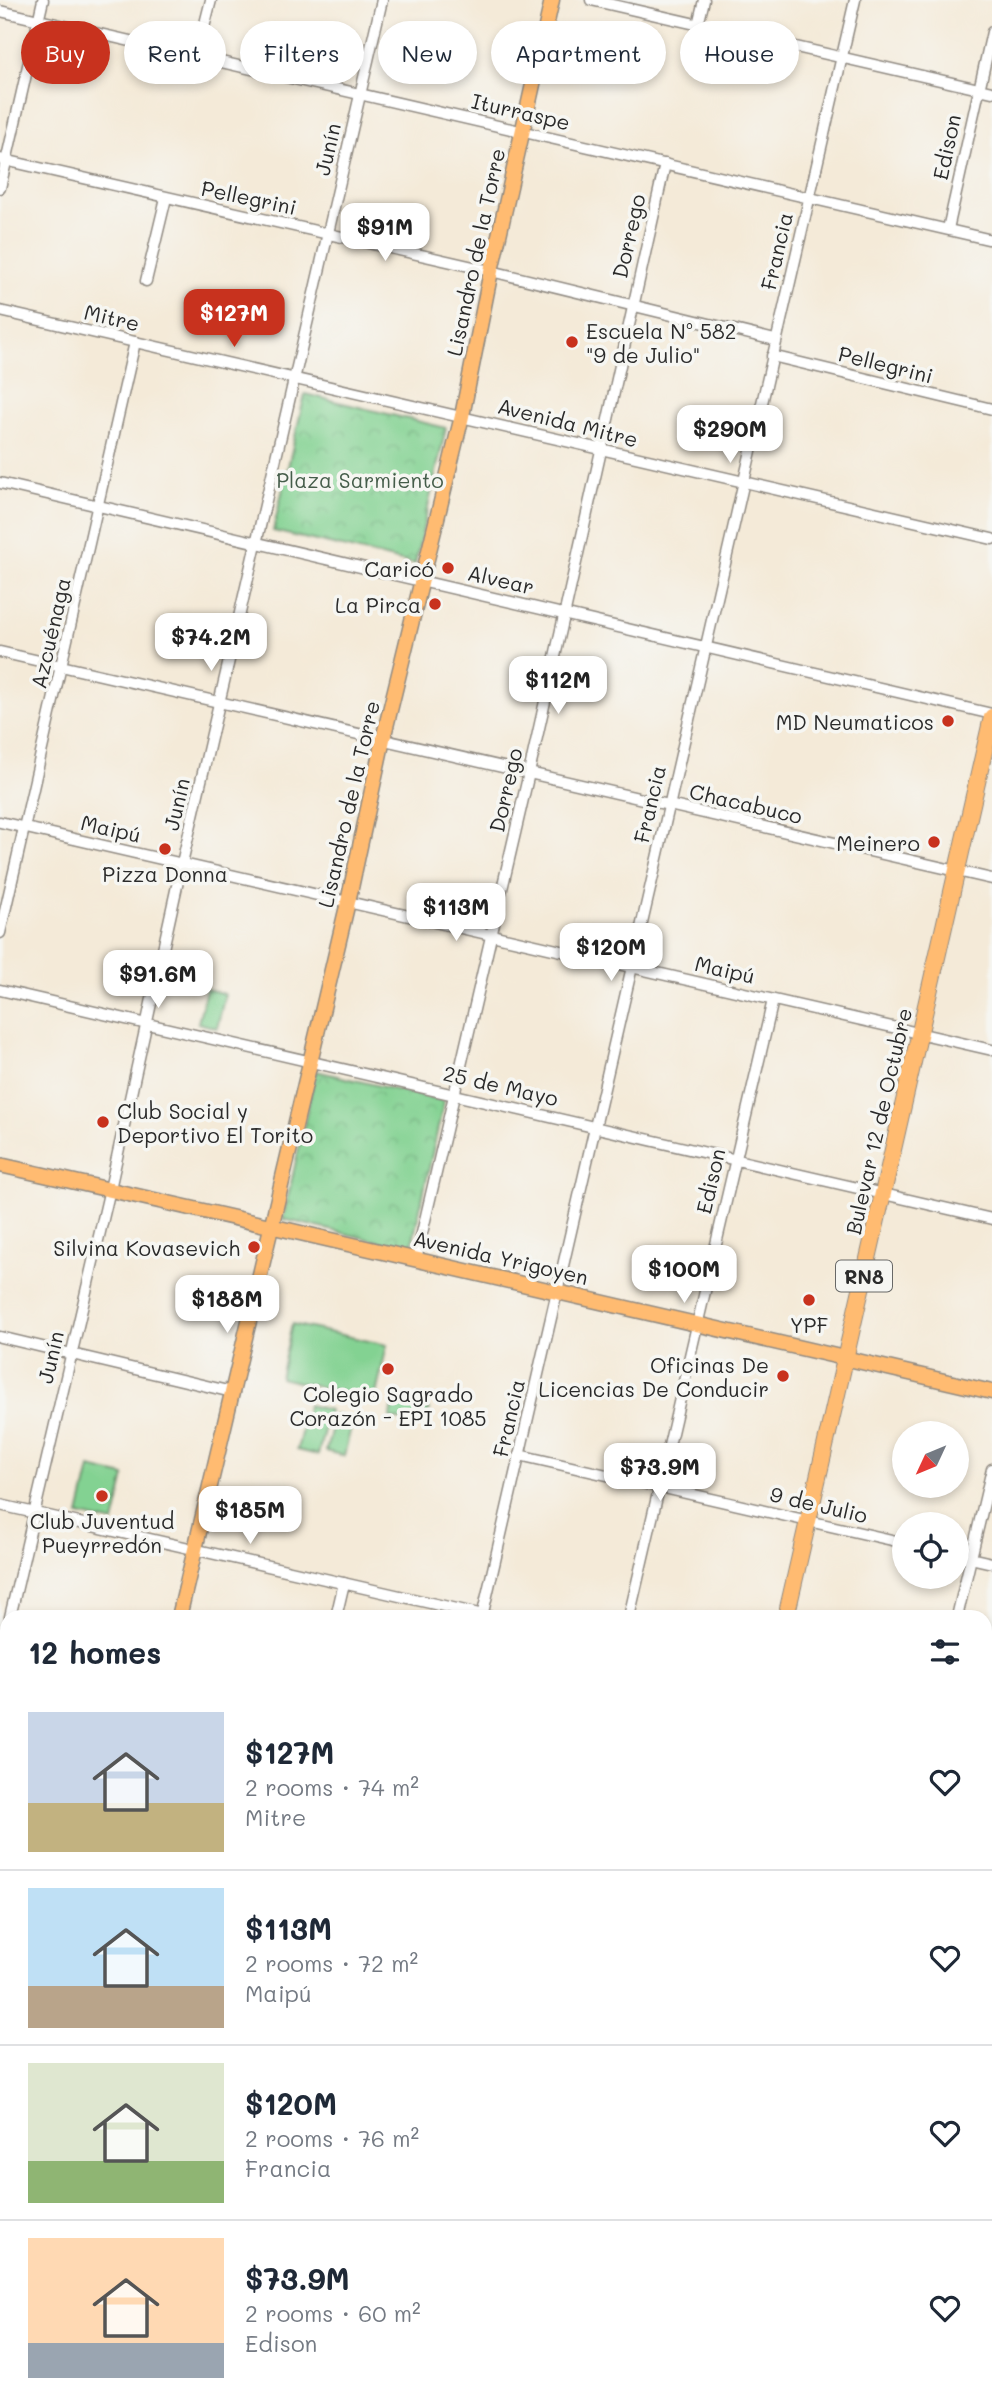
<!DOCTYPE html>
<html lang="en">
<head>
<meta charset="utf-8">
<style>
	:root { --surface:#fff; --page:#f6f6f7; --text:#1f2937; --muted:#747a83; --line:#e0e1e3; --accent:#c8321e }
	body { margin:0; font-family:Mali,sans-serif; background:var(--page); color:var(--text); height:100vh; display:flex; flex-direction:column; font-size:26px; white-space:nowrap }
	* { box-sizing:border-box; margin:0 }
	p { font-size:23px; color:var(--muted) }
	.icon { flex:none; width:38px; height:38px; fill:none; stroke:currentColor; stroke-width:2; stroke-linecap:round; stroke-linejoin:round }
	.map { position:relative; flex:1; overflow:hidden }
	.side { position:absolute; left:0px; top:1610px; width:992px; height:798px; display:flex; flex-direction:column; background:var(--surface); border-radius:21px 21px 0 0; box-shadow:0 4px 10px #0003 }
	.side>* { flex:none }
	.hud { position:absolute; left:21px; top:21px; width:950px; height:63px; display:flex; gap:14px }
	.needle { width:46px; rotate:226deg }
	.fabs { position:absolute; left:892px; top:1421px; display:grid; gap:14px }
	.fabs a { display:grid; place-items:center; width:77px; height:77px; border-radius:50%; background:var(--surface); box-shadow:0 4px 10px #0003; font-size:35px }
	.price { position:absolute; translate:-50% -60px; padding:0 16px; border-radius:14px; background:#fff; color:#222; font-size:23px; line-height:46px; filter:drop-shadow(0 2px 4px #0008) }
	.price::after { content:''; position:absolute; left:50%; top:42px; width:21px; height:16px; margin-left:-10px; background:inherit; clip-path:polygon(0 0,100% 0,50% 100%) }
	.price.current { background:var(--accent); color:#fff }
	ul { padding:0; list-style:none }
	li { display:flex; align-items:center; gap:21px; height:175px; padding:0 28px }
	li+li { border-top:2px solid var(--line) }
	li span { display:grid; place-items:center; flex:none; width:196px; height:140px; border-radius:0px; color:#555 }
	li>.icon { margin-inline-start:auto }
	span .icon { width:84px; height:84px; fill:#fffc; stroke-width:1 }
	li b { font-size:30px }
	h2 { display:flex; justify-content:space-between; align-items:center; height:84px; padding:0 28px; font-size:30px }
	.pill { padding:0 24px; border-radius:32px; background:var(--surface); box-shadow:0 4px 10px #0003; font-size:24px; line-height:63px }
	.pill.current { background:var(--accent); color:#fff }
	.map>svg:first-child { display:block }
</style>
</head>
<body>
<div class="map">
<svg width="992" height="2408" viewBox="0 0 992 2408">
	<defs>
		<pattern id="park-crowns" width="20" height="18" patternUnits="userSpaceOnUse" patternTransform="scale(1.75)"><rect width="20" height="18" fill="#83d292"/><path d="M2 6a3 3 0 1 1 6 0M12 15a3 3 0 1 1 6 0" fill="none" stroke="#71b47e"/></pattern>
	</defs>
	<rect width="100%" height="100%" fill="#f6f6f2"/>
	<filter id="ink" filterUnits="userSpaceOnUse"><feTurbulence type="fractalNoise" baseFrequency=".0143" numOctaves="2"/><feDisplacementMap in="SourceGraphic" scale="14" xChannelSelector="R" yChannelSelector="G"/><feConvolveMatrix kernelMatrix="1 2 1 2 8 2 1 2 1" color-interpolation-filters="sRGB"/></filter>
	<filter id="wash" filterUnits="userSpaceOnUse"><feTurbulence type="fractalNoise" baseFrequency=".00686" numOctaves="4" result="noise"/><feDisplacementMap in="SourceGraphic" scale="28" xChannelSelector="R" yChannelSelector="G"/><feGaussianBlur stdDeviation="1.57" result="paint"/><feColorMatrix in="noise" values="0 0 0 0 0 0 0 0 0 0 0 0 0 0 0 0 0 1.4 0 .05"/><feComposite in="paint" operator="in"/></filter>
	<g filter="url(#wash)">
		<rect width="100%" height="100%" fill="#f4ead8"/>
		<g fill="url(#park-crowns)" stroke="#577e5e" stroke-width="2">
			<path d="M 305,394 L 446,428 L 415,564 L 273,531 Z"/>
			<path d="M 316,1071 L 444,1101 L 411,1249 L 283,1219 Z"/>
			<path d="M 0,1849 L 7,1851 L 7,2011 L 0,2009 Z"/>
			<path d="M 165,2401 L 290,2401 L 288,2408 L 164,2408 Z"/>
		</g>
		<g fill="#83d292" stroke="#577e5e" stroke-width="2">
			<path d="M 206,989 L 225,994 L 217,1028 L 198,1023 Z"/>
			<path d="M 292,1324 L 387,1345 L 375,1399 L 280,1378 Z"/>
			<path d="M 394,1402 L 429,1410 L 425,1426 L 390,1418 Z"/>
			<path d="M 308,1405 L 329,1410 L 318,1455 L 297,1450 Z"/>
			<path d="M 335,1414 L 353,1419 L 344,1456 L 326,1451 Z"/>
			<path d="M 90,1468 L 125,1476 L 114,1523 L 79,1515 Z"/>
		</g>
	</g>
	<g filter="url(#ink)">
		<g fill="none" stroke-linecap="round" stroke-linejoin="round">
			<g stroke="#908a82" stroke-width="13">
				<g id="minor">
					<path d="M 591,0 L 992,92"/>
					<path d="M 0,11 L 992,240"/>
					<path d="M 698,25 L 704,0"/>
					<path d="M 197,55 L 211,0"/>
					<path d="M 0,159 L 491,271 L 775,340"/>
					<path d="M 0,188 L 43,0"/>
					<path d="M 948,229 L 992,32"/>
					<path d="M 146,281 L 166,198"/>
					<path d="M 0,311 L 992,539"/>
					<path d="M 772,356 L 992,409"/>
					<path d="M 0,483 L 992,714"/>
					<path d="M 0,652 L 992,879"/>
					<path d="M 0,822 L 992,1050"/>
					<path d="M 0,933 L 135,342"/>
					<path d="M 0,990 L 992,1219"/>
					<path d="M 416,1259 L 529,773 L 665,164"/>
					<path d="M 0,1337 L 232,1392"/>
					<path d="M 519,1455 L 905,1543"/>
					<path d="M 0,1505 L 492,1617"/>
					<path d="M 957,1555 L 992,1563"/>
					<path d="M 10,1617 L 110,1189 L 182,863 L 382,0"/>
					<path d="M 336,1617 L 344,1583"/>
					<path d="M 482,1617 L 855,0"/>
					<path d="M 629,1617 L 773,1000"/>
					<path d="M 957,1617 L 992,1469"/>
					<path d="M 0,1661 L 7,1630"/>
					<path d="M 0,1673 L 7,1674"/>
					<path d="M 985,1730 L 992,1731"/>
					<path d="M 0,1846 L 7,1848"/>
					<path d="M 985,1898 L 992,1900"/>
					<path d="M 0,2016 L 7,2017"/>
					<path d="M 985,2069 L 992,2071"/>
					<path d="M 0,2168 L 7,2169"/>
					<path d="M 985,2242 L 992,2243"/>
					<path d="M 0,2314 L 7,2315"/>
					<path d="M 387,2401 L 419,2408"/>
					<path d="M 152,2408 L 153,2401"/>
					<path d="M 300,2408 L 302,2401"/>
					<path d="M 449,2408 L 450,2401"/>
				</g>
			</g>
			<g stroke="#908a82" stroke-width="17">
				<g id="major">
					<path d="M 0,1165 C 331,1239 661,1316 992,1392"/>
					<path d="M 179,1617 L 348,902 L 383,739 L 462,416 L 491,271 L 552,0"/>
					<path d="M 0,2406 L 7,2375"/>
				</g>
			</g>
			<g stroke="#908a82" stroke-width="18">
				<g id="highway">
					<path d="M 786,1617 L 992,717"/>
					<path d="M 605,2408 L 607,2401"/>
				</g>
			</g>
			<use href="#minor" stroke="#fff" stroke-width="10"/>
			<use href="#major" stroke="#ffbb71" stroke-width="14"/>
			<use href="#highway" stroke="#ffbb71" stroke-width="16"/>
		</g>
	</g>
	<g fill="#c8321e" stroke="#f6f6f2" stroke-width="2.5">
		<circle cx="572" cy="342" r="7"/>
		<circle cx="448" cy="568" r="7"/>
		<circle cx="435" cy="604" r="7"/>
		<circle cx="948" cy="721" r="7"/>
		<circle cx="934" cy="842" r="7"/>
		<circle cx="165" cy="849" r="7"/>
		<circle cx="103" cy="1122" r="7"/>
		<circle cx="254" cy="1247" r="7"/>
		<circle cx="809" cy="1300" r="7"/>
		<circle cx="388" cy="1369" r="7"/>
		<circle cx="783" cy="1376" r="7"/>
		<circle cx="102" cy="1496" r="7"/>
	</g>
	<g text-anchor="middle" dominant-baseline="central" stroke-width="7" stroke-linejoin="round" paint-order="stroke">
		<rect fill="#f6f6f2" stroke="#686867" stroke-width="2" x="836" y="1260.5" width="56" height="31" rx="5"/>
		<g font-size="19" font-weight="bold" fill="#2b2b2b">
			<text x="864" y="1276">RN8</text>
		</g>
		<g font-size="21" fill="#2b2b2b" stroke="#f6f6f2">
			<text transform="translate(521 111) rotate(13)">Iturraspe</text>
			<text transform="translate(946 147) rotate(-78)">Edison</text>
			<text transform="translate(327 149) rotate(-77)">Junín</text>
			<text transform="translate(249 197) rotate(12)">Pellegrini</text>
			<text transform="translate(628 236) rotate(-77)">Dorrego</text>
			<text transform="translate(776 251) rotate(-77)">Francia</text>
			<text transform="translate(475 252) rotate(-78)">Lisandro de la Torre</text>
			<text transform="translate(112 317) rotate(13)">Mitre</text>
			<text transform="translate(886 364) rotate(14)">Pellegrini</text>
			<text transform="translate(568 422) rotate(14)">Avenida Mitre</text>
			<text transform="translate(501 579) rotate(13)">Alvear</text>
			<text transform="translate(50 633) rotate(-77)">Azcuénaga</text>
			<text transform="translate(505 790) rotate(-77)">Dorrego</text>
			<text transform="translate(746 803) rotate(13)">Chacabuco</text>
			<text transform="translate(176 804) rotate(-77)">Junín</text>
			<text transform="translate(348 804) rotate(-77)">Lisandro de la Torre</text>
			<text transform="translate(649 804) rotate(-77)">Francia</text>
			<text transform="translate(111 828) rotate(13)">Maipú</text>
			<text transform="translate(725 969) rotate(13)">Maipú</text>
			<text transform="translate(501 1085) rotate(13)">25 de Mayo</text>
			<text transform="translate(878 1121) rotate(-77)">Bulevar 12 de Octubre</text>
			<text transform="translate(710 1181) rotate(-77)">Edison</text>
			<text transform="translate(501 1257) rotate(13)">Avenida Yrigoyen</text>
			<text transform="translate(50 1357) rotate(-77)">Junín</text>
			<text transform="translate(508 1418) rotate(-77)">Francia</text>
			<text transform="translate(819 1504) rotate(13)">9 de Julio</text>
		</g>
		<g font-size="21" fill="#2b2b2b" stroke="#f6f6f2" text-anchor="end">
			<text x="586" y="330" text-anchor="start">Escuela Nº 582<tspan x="586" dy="24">"9 de Julio"</tspan></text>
			<text x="434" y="568">Caricó</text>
			<text x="421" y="604">La Pirca</text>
			<text x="934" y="721">MD Neumaticos</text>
			<text x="920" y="842">Meinero</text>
			<text x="165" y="873" text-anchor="middle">Pizza Donna</text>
			<text x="117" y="1110" text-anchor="start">Club Social y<tspan x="117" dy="24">Deportivo El Torito</tspan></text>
			<text x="240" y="1247">Silvina Kovasevich</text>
			<text x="809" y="1324" text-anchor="middle">YPF</text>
			<text x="769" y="1364">Oficinas De<tspan x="769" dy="24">Licencias De Conducir</tspan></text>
			<text x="388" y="1393" text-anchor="middle">Colegio Sagrado<tspan x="388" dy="24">Corazón - EPI 1085</tspan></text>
			<text x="102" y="1520" text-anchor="middle">Club Juventud<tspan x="102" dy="24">Pueyrredón</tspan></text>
		</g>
		<g font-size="21" fill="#455d4a" stroke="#f6f6f2">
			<text x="360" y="479">Plaza Sarmiento</text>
		</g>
	</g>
</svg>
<div class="fabs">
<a><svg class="needle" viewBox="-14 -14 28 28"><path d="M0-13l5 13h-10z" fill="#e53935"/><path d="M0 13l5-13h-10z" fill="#747a83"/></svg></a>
<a><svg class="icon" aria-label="locate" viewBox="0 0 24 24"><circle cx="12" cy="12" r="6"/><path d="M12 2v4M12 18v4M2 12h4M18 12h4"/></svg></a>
</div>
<b class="price" style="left:385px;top:263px">$91M</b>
<b class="price current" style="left:234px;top:349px">$127M</b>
<b class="price" style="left:730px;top:465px">$290M</b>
<b class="price" style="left:211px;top:673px">$74.2M</b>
<b class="price" style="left:558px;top:716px">$112M</b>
<b class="price" style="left:456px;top:943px">$113M</b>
<b class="price" style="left:611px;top:983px">$120M</b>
<b class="price" style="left:158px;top:1010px">$91.6M</b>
<b class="price" style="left:684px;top:1305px">$100M</b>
<b class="price" style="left:227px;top:1335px">$188M</b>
<b class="price" style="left:660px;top:1503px">$73.9M</b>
<b class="price" style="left:250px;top:1546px">$185M</b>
<div class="hud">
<a class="pill current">Buy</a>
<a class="pill">Rent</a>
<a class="pill">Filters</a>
<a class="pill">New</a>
<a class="pill">Apartment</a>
<a class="pill">House</a>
</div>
<section class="side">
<h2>12 homes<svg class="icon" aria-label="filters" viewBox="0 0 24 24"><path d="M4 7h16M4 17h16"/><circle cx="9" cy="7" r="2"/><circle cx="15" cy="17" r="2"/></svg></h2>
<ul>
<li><span style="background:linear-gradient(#c9d6e8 65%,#c2b280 0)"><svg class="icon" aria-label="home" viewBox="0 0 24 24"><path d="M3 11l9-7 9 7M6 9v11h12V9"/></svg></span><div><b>$127M</b><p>2 rooms · 74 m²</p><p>Mitre</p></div><svg class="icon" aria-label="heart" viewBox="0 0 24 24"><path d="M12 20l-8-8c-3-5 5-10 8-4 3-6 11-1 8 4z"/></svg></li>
<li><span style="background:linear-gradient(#bfe0f5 70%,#b9a48a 0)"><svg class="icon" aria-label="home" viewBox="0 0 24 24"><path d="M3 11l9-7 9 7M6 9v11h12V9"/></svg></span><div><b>$113M</b><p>2 rooms · 72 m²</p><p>Maipú</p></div><svg class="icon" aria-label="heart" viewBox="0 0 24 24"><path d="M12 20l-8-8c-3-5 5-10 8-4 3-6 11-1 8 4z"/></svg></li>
<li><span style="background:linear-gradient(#dfe7d0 70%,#8fb573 0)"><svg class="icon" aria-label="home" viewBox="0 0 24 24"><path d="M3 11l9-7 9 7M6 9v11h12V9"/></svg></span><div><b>$120M</b><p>2 rooms · 76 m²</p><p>Francia</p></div><svg class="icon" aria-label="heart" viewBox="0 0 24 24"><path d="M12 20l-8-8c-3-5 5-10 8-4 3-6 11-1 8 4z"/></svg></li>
<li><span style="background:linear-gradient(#ffd9b3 75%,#9aa5b1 0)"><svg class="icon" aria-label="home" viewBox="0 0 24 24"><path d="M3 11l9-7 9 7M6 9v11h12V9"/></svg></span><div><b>$73.9M</b><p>2 rooms · 60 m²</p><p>Edison</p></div><svg class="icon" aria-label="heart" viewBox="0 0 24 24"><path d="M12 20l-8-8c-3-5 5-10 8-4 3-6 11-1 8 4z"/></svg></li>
</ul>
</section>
</div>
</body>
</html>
